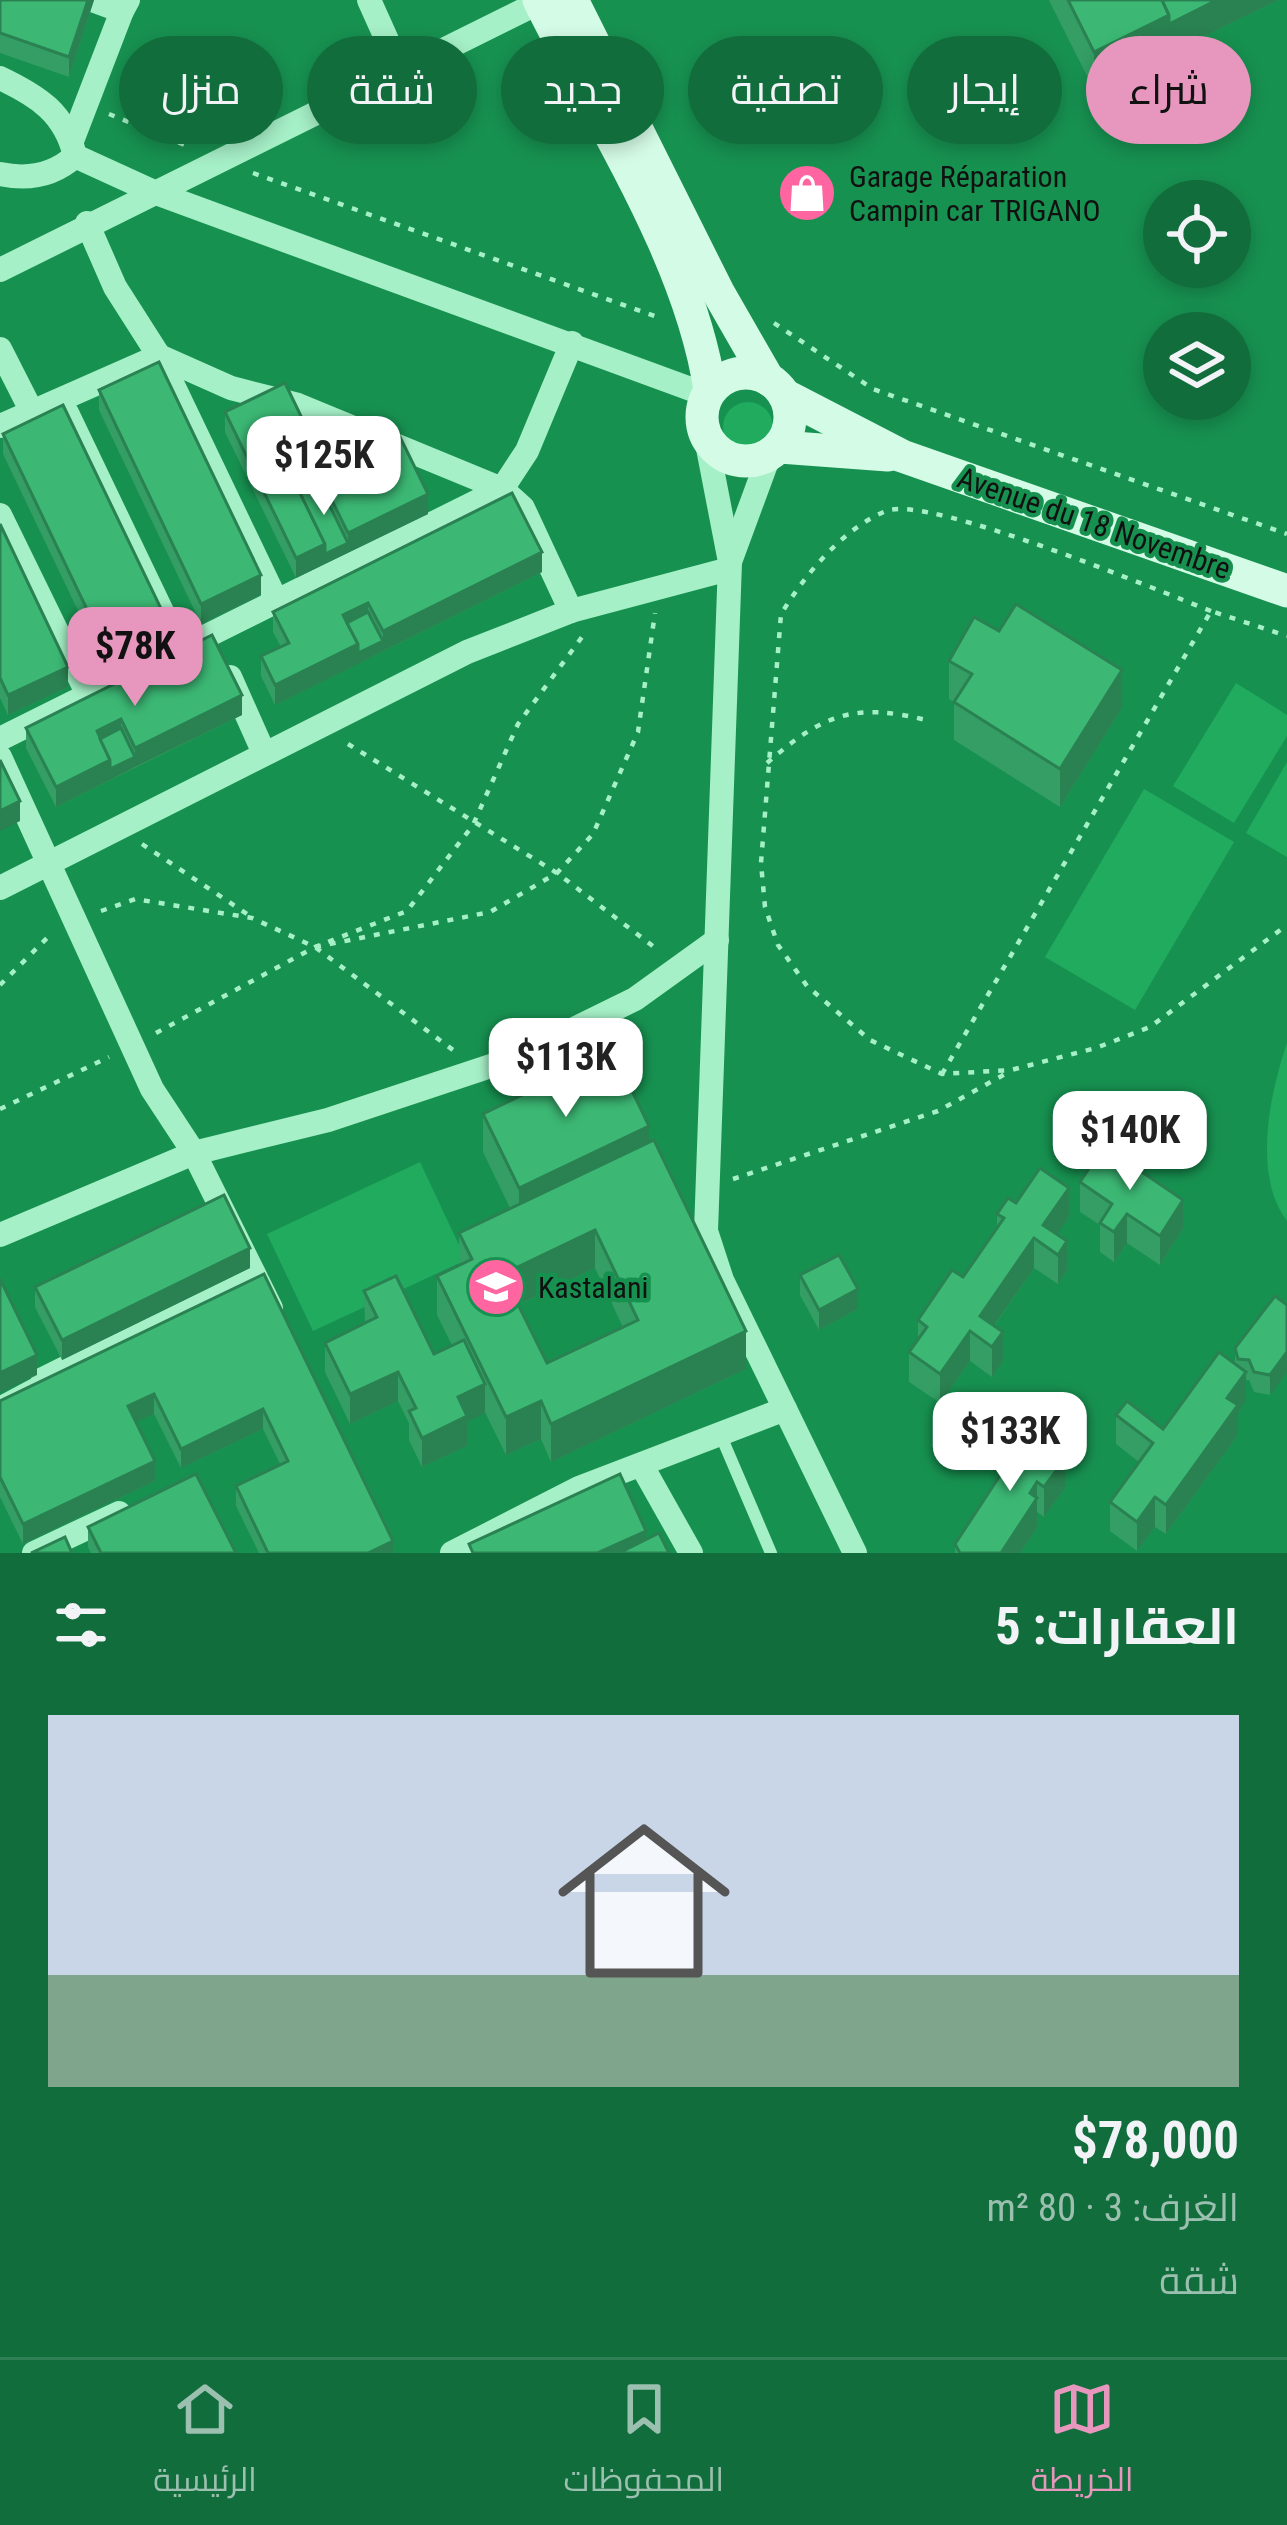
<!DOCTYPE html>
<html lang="ar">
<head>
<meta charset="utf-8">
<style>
	:root { --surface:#116d3c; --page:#1a7243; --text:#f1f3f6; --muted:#9cc0af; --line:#308056; --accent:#e797bd }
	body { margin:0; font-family:"Roboto Condensed",Cairo,sans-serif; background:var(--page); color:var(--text); direction:rtl; height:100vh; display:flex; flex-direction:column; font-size:45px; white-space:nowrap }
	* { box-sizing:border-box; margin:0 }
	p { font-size:39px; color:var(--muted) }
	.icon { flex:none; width:66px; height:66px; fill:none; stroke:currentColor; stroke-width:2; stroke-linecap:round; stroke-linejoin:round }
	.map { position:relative; height:1553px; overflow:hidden; direction:ltr }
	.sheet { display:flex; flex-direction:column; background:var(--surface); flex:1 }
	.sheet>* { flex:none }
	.hud { position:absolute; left:36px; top:36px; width:1215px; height:108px; direction:rtl; display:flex; gap:24px }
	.tools { position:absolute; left:1143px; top:180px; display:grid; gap:24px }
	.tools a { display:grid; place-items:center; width:108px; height:108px; border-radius:50%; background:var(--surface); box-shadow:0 6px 18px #0003; font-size:60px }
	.price { position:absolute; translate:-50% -102px; padding:0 27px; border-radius:24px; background:#fff; color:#222; font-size:39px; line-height:78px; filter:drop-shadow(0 3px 6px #0008) }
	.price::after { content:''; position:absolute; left:50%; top:72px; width:36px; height:27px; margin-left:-18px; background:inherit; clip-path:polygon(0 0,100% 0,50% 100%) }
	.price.selected { background:var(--accent); color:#111 }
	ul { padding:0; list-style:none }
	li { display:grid; align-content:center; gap:24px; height:636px; padding:0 48px }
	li+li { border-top:3px solid var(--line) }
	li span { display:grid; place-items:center; height:372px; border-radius:0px; color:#555 }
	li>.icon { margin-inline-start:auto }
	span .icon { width:216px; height:216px; fill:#fffc; stroke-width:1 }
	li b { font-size:51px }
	h2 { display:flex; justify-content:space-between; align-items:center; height:144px; padding:0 48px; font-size:51px }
	.pill { padding:0 42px; border-radius:54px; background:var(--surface); box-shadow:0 6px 18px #0003; font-size:42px; line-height:108px }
	.pill.selected { background:var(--accent); color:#111 }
	.tab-bar { display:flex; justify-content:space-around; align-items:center; height:168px; border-top:3px solid var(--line); background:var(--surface); font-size:33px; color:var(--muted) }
	.tab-bar a { display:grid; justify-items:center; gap:6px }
	.tab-bar .selected { color:var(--accent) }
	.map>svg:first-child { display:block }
</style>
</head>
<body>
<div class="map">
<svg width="1287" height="1553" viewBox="0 0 1287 1553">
	<rect width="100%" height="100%" fill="#179150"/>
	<g fill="#20ab5f">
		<circle cx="748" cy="427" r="25"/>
		<path d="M 1236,683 L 1287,715 L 1287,736 L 1234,823 L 1173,786 Z"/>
		<path d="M 1287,762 L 1287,857 L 1246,833 Z"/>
		<path d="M 1144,789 L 1234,842 L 1135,1010 L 1045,957 Z"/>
		<path d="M 1287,1043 L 1287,1221 C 1252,1175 1270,1093 1287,1043 Z"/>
		<path d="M 420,1162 L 466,1260 L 313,1331 L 267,1234 Z"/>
	</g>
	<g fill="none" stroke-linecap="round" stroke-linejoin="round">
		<g stroke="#a6f0c7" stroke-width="4.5" stroke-dasharray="6 9" stroke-linecap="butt">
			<path d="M 109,114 L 187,146"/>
			<path d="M 253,173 L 660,318"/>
			<path d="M 774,323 L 873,389 L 1287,534"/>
			<path d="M 1211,611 C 1159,591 928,494 886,511 C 842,529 805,575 781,614 L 761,863 L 765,907 L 778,945 L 807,986 L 870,1040 L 942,1074 L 1011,1070 L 1096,1048 L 1150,1027 L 1287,925"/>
			<path d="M 348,744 L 557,873 L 658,950"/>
			<path d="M 767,763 C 824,713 856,702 930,721"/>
			<path d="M 142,844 L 247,914"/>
			<path d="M 101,911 L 135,899 L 252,918 L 315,947 L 453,1050"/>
			<path d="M 315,947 L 490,912 L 557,873 L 593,834 L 638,732 L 655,613"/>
			<path d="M 0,985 L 52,933"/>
			<path d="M 156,1033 L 315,947 L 407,911 L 473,825 L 518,724 L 582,637"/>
			<path d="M 942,1074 L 1211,611 L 1287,636"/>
			<path d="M 0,1109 L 109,1057"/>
			<path d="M 733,1179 L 938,1111 L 1007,1073"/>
		</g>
		<g stroke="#a6f0c7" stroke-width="12">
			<path d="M 0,1402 L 43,1379 L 41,1375"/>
			<path d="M 721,1436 L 771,1553"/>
		</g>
		<g stroke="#a6f0c7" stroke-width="24">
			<path d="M 92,0 L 122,11 L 128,0"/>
			<path d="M 369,0 L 400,69"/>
			<path d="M 0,78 C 38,96 65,113 75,156 L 156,193 L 707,395"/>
			<path d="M 72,141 L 122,11"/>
			<path d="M 0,174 C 28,180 54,175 75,156"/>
			<path d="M 87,223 L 115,287 L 159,356 L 276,600"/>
			<path d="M 0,270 L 544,0"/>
			<path d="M 0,349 L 31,410"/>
			<path d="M 67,413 L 180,649"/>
			<path d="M 0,426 L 159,356 L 231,388 L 298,405 L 502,489 L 523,508 L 571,611"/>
			<path d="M 0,515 L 88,695"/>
			<path d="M 731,559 L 769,456"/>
			<path d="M 230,677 L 263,751"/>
			<path d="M 0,739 L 502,489 L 527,451 L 572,343"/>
			<path d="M 0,757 L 152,1089 L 194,1153 L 271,1308"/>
			<path d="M 0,888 L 467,652 L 571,611 L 729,569"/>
			<path d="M 0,1235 L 194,1153 L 328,1120 L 515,1058 L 635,999 L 717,940"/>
			<path d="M 43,1379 L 254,1274"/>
			<path d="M 785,1409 L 855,1553"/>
			<path d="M 642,1466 L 691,1553"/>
			<path d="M 34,1553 L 119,1513"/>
			<path d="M 452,1553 L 579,1488 L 785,1409 L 722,1280 L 706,1231 L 730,562 L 706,438"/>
		</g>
		<g stroke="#d4fbe6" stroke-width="33">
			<path d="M 539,0 C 599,122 690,256 710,390"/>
			<path d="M 572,0 L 718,292 L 768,379"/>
			<circle cx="746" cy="417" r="44"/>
			<path d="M 784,395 L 902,456 L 1287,591"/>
			<path d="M 780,447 L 888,455"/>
		</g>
	</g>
	<g fill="#349e64" fill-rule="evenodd">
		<path d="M 0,0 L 94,0 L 69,77 L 0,53 Z"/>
		<path d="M 1049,0 L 1278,0 L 1094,90 Z"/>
		<path d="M 99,390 L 261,595 L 201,624 L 99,410 Z"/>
		<path d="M 225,412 L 313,461 L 290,472 L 300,493 L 319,484 L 319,474 L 428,514 L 296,578 L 225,432 Z"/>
		<path d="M 3,434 L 166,639 L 105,667 L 3,454 Z"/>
		<path d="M 0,524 L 68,687 L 8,715 L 0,698 Z"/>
		<path d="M 542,572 L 275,705 L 261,676 L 261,656 L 281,647 L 273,632 L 273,612 Z"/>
		<path d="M 212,635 L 242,715 L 56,807 L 26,748 L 26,728 Z"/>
		<path d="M 949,661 L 1122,708 L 1060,807 L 954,740 L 954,702 L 949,699 Z"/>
		<path d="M 483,1114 L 649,1142 L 746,1369 L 551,1462 L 541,1439 L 506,1455 L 485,1412 L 467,1422 L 467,1446 L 422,1467 L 409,1440 L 409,1423 L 398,1401 L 350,1424 L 325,1372 L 325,1343 L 365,1323 L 364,1291 L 434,1354 L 452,1345 L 437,1315 L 437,1276 L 459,1266 L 459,1233 L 510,1208 L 483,1152 ZM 595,1268 L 623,1327 L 547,1363 L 518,1305 Z"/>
		<path d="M 1080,1182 L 1183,1229 L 1160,1265 L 1127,1243 L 1114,1262 L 1100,1252 L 1100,1225 L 1080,1212 Z"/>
		<path d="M 1016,1203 L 1069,1217 L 1057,1234 L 1067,1270 L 1058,1284 L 1034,1268 L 994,1326 L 1003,1361 L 992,1377 L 970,1361 L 940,1403 L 909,1382 L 909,1352 L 918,1340 L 918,1320 L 963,1277 L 997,1228 L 997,1214 Z"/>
		<path d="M 250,1268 L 62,1360 L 35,1307 L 35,1287 Z"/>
		<path d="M 264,1274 L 393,1553 L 259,1553 L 236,1506 L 236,1486 L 280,1464 L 263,1429 L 181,1468 L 154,1414 L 136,1422 L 155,1481 L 23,1544 L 0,1497 L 0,1401 Z"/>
		<path d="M 800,1275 L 858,1309 L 819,1330 L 800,1295 Z"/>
		<path d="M 1275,1296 L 1270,1395 L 1254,1392 L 1249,1380 L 1246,1380 L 1246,1401 L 1238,1413 L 1238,1435 L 1166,1534 L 1155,1527 L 1137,1551 L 1110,1531 L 1110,1502 L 1139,1462 L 1116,1444 L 1116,1415 L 1163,1429 L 1235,1364 L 1235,1348 Z"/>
		<path d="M 1000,1430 L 1065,1488 L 1044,1517 L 1037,1512 L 1037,1528 L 1020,1553 L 955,1553 L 955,1544 L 1000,1475 Z"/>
		<path d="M 88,1527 L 236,1553 L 91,1553 L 88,1547 Z"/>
	</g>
	<g fill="#2a8151">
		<path d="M 88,0 L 94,0 L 69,77 L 69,57 Z"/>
		<path d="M 1217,0 L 1278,0 L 1094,90 L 1094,52 L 1169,15 Z"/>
		<path d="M 313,441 L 313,461 L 282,475 L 282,455 Z"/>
		<path d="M 428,494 L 428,514 L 296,578 L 296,558 L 325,544 L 348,543 L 348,533 Z"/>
		<path d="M 542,552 L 542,572 L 383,651 L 383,631 Z"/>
		<path d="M 261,575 L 261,595 L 201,624 L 201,604 Z"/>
		<path d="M 368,603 L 368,623 L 347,633 L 343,615 Z"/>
		<path d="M 166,619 L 166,639 L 105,667 L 105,647 Z"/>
		<path d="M 383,641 L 383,651 L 358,664 L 358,653 Z"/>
		<path d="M 358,644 L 358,664 L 275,705 L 275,685 Z"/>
		<path d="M 68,667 L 68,687 L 8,715 L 8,695 Z"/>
		<path d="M 1122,670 L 1122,708 L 1060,807 L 1060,769 Z"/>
		<path d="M 242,695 L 242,715 L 135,767 L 135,748 Z"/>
		<path d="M 121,719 L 121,738 L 100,749 L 97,731 Z"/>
		<path d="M 135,757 L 135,767 L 110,780 L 110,769 Z"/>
		<path d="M 110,760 L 110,780 L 56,807 L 56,787 Z"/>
		<path d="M 20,801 L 20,821 L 0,831 L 0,811 Z"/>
		<path d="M 649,1126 L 649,1164 L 519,1227 L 519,1188 Z"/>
		<path d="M 1069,1188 L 1069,1217 L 1048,1248 L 1043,1225 Z"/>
		<path d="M 1183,1200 L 1183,1229 L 1160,1265 L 1160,1236 Z"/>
		<path d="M 1127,1214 L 1127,1243 L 1114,1262 L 1114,1232 Z"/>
		<path d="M 595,1230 L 595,1268 L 503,1312 L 503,1274 Z"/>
		<path d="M 1034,1238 L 1034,1268 L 983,1341 L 980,1316 Z"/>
		<path d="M 1067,1241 L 1067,1270 L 1058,1284 L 1058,1255 Z"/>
		<path d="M 250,1248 L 250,1268 L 62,1360 L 62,1340 Z"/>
		<path d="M 858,1289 L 858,1309 L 819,1330 L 819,1310 Z"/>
		<path d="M 746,1331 L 746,1369 L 551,1462 L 551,1424 Z"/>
		<path d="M 970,1331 L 970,1361 L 940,1403 L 940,1374 Z"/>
		<path d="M 1003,1332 L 1003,1361 L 992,1377 L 992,1347 Z"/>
		<path d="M 1287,1352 L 1287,1372 L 1270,1395 L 1270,1375 Z"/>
		<path d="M 37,1355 L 37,1375 L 0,1393 L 0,1373 Z"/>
		<path d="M 398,1372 L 398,1401 L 350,1424 L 350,1394 Z"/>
		<path d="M 1246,1372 L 1246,1401 L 1238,1413 L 1238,1435 L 1166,1534 L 1166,1505 L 1227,1398 Z"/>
		<path d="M 485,1384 L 485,1413 L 467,1422 L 467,1446 L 422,1467 L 422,1438 L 458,1397 Z"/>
		<path d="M 154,1394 L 154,1414 L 128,1426 L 128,1406 Z"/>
		<path d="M 541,1401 L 541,1439 L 506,1455 L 506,1417 Z"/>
		<path d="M 263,1409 L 263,1429 L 181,1468 L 181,1449 Z"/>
		<path d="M 1065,1459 L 1065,1488 L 1044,1517 L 1044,1487 Z"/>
		<path d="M 155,1461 L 155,1481 L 23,1544 L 23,1524 Z"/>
		<path d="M 1037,1482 L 1037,1528 L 1020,1553 L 1001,1553 Z"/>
		<path d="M 1155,1497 L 1155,1527 L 1137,1551 L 1137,1522 Z"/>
		<path d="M 646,1531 L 646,1551 L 641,1553 L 597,1553 Z"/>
		<path d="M 393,1541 L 393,1553 L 368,1553 Z"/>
	</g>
	<g fill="#3cb874" stroke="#2a8151" stroke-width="3" fill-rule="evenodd">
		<path d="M 0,0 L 88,0 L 69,57 L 0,33 Z"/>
		<path d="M 1068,0 L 1162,0 L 1169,15 L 1094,52 Z"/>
		<path d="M 1162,0 L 1217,0 L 1169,24 L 1169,15 Z"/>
		<path d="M 159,362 L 261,575 L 201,604 L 99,390 Z"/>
		<path d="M 285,383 L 313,441 L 282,455 L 325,544 L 296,558 L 225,412 Z"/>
		<path d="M 63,405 L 166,619 L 105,647 L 3,434 Z"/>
		<path d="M 399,435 L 428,494 L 348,533 L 319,474 Z"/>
		<path d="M 319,484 L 348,543 L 325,554 L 325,544 L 300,493 Z"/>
		<path d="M 512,493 L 542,552 L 383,631 L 368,603 L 343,615 L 358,644 L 275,685 L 261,656 L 289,643 L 273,612 Z"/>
		<path d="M 0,524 L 68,667 L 8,695 L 0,678 Z"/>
		<path d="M 1016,604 L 1122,670 L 1060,769 L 954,702 L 972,674 L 949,661 L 974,617 L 999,631 Z"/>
		<path d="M 368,612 L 383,641 L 358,653 L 358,644 L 347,623 Z"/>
		<path d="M 212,635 L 242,695 L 135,748 L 121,719 L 97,731 L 110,760 L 56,787 L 26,728 Z"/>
		<path d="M 121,728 L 135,757 L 110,769 L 110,760 L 100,739 Z"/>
		<path d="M 0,760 L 20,801 L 0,811 Z"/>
		<path d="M 613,1051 L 649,1126 L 519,1188 L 483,1114 Z"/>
		<path d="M 654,1140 L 746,1331 L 551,1424 L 541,1401 L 506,1417 L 437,1276 L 472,1259 L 459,1233 ZM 595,1230 L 638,1320 L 547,1363 L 503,1274 Z"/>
		<path d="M 1104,1146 L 1183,1200 L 1160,1236 L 1127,1214 L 1114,1232 L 1100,1223 L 1112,1204 L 1080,1182 Z"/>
		<path d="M 1040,1168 L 1069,1188 L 1043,1225 L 1067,1241 L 1058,1255 L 1034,1238 L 980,1316 L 1003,1332 L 992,1347 L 970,1331 L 940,1374 L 909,1352 L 927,1327 L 918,1320 L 952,1270 L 963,1277 L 1004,1218 L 997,1214 L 1008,1198 L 1016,1203 Z"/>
		<path d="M 224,1195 L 250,1248 L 62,1340 L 35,1287 Z"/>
		<path d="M 839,1255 L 858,1289 L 819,1310 L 800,1275 Z"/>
		<path d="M 264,1274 L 393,1541 L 368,1553 L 268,1553 L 236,1486 L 288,1461 L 263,1409 L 181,1449 L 154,1394 L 128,1406 L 155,1461 L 23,1524 L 0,1477 L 0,1401 Z"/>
		<path d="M 396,1276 L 434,1354 L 464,1340 L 485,1384 L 458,1397 L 467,1416 L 422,1438 L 409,1411 L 416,1408 L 398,1372 L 350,1394 L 325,1343 L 377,1317 L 364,1291 Z"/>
		<path d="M 0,1279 L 37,1355 L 0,1373 Z"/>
		<path d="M 1275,1296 L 1287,1305 L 1287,1352 L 1270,1375 L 1254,1372 L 1249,1360 L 1238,1359 L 1235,1348 Z"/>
		<path d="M 1219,1352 L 1246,1372 L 1227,1398 L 1238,1405 L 1166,1505 L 1155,1497 L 1137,1522 L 1110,1502 L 1153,1443 L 1116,1415 L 1127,1401 L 1163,1429 Z"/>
		<path d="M 1019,1427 L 1065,1459 L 1044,1487 L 1037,1482 L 1030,1493 L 1037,1498 L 1001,1553 L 960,1553 L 955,1544 L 1001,1474 L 1009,1479 L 1019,1465 L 1000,1451 L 1000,1430 Z"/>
		<path d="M 196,1474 L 236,1553 L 101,1553 L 88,1527 Z"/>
		<path d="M 620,1474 L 646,1531 L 597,1553 L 473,1553 L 469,1544 Z"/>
		<path d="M 659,1533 L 669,1553 L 619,1553 Z"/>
		<path d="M 65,1537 L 72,1553 L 31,1553 Z"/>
	</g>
	<defs>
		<g id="shop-disc" transform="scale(3)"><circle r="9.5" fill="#ff65a0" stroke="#179150"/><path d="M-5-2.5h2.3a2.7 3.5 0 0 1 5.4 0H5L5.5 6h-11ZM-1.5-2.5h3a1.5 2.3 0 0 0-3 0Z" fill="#fff"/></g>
		<g id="school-disc" transform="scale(3)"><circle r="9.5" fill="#ff65a0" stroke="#179150"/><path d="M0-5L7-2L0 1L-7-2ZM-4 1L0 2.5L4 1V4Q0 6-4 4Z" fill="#fff"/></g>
	</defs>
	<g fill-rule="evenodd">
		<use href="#shop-disc" x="807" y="193"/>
		<use href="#school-disc" x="496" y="1287"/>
	</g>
	<g text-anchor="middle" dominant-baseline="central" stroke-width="9" stroke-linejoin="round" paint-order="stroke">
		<g font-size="30" fill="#111" stroke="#179150" text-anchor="start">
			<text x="849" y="176">Garage Réparation<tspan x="849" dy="34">Campin car TRIGANO</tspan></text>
			<text x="538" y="1287">Kastalani</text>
		</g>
		<g font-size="30" fill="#111" stroke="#179150">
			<text transform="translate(1094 523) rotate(19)">Avenue du 18 Novembre</text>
		</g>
	</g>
</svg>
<div class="tools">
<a><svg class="icon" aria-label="locate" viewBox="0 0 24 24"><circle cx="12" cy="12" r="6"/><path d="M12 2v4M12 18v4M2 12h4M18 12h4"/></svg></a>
<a><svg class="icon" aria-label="layers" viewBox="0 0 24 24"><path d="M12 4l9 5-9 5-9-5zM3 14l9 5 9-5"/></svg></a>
</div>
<b class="price" style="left:324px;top:518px">$125K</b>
<b class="price selected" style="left:135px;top:709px">$78K</b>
<b class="price" style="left:566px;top:1120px">$113K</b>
<b class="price" style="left:1130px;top:1193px">$140K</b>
<b class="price" style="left:1010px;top:1494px">$133K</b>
<div class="hud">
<a class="pill selected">شراء</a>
<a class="pill">إيجار</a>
<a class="pill">تصفية</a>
<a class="pill">جديد</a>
<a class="pill">شقة</a>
<a class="pill">منزل</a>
</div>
</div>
<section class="sheet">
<h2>العقارات: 5<svg class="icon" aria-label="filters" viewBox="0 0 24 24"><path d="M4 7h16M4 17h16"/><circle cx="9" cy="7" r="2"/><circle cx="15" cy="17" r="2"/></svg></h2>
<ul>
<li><span style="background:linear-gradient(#c9d6e8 70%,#7fa58c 0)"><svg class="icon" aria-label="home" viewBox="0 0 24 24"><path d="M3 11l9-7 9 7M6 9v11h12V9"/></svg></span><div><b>$78,000</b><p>الغرف: 3 · 80 m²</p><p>شقة</p></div></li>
</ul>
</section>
<nav class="tab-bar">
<a class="selected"><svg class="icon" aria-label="map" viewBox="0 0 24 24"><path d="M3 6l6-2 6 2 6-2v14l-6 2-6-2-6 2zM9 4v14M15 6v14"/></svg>الخريطة</a>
<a><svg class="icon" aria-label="saved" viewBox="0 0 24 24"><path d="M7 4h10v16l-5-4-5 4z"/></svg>المحفوظات</a>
<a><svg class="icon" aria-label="home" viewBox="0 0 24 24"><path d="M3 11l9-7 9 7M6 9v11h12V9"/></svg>الرئيسية</a>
</nav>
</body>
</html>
